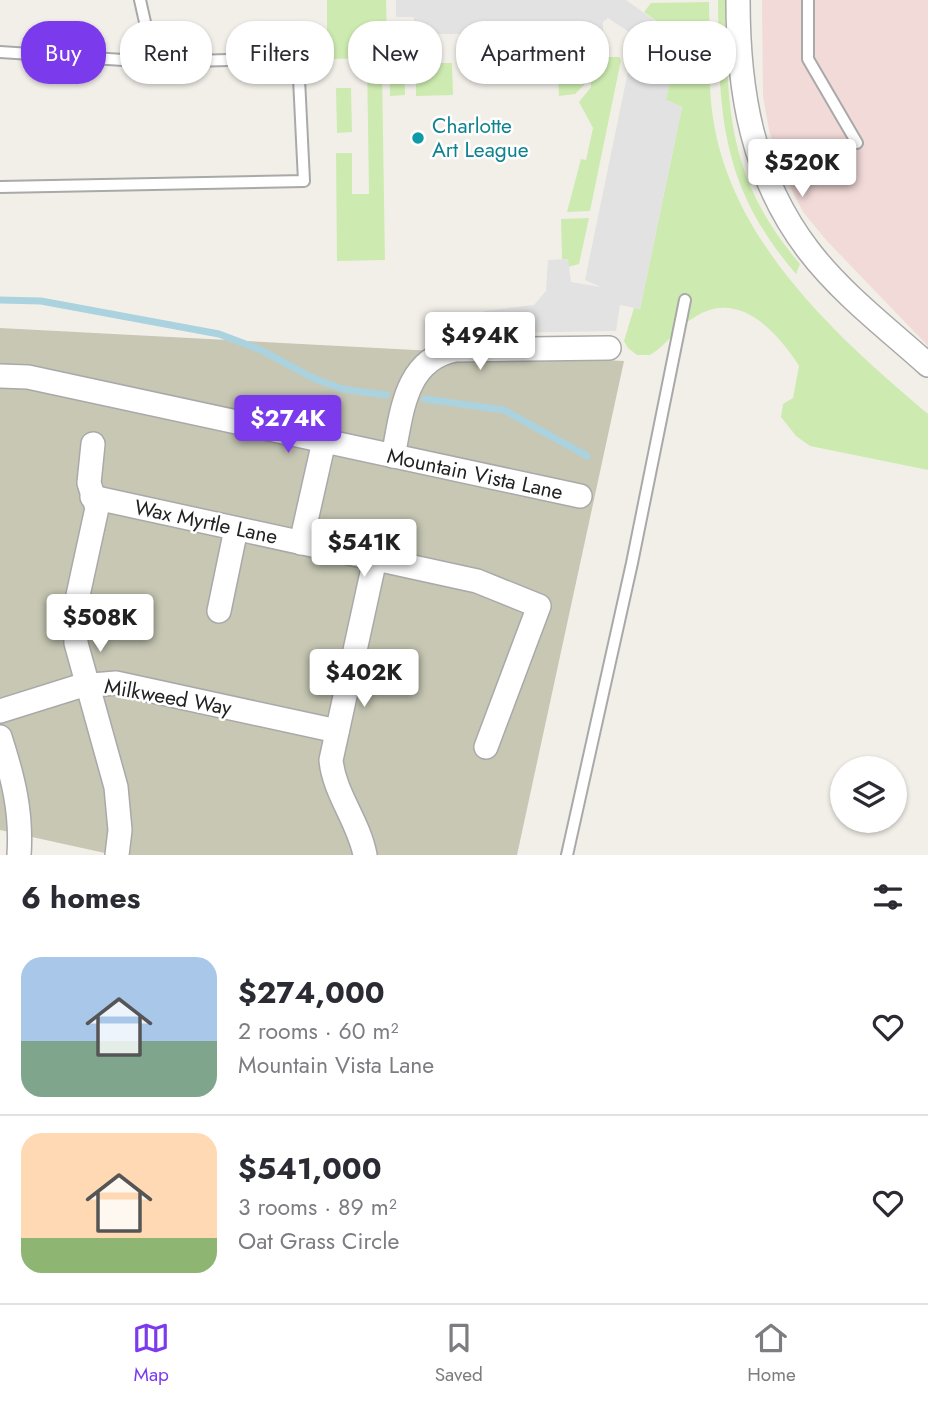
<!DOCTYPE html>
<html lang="en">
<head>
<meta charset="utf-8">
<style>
	:root { --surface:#fff; --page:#f2f2f3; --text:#2b2b33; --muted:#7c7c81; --line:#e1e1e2; --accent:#7c3aed }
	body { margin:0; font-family:Jost,sans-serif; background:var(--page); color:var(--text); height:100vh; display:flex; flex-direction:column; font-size:26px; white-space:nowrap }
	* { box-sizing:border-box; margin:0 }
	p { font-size:23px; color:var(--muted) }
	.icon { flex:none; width:38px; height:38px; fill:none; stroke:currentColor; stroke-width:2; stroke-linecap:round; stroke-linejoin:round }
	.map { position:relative; height:855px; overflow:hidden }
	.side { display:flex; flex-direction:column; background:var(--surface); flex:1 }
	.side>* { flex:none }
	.top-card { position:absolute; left:21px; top:21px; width:887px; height:63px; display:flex; gap:14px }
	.controls { position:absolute; left:830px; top:756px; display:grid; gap:14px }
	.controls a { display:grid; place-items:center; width:77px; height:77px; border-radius:50%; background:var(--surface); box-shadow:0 2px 5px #0004; font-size:35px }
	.price { position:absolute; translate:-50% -60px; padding:0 16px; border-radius:7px; background:#fff; color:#222; font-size:23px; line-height:46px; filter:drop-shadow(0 2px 4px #0008) }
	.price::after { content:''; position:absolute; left:50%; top:42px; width:21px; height:16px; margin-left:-10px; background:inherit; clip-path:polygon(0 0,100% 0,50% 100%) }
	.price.current { background:var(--accent); color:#fff }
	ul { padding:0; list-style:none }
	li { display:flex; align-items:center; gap:21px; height:175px; padding:0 21px }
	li+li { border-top:2px solid var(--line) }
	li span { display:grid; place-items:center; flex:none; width:196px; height:140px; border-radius:21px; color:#555 }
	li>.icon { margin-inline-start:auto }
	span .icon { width:84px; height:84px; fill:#fffc; stroke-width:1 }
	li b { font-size:30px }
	h2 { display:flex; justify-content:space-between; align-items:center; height:84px; padding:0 21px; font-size:30px }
	.tag { padding:0 24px; border-radius:28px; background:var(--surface); box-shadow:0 2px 5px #0004; font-size:24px; line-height:63px }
	.tag.current { background:var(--accent); color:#fff }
	.tab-bar { display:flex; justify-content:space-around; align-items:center; height:98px; border-top:2px solid var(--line); background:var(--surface); font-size:19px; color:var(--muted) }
	.tab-bar a { display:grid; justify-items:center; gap:4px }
	.tab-bar .current { color:var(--accent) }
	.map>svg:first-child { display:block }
</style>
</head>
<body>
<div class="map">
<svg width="928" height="855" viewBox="0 0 928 855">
	<rect width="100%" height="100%" fill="#f2efe9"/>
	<path fill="#f2dad9" d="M 762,0 L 928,0 L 928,346 L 827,241 L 803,212 L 782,171 L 769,130 L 763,96 Z"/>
	<path fill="#c7c7b4" d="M 0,328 L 624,361 L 517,855 L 114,855 L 0,830 Z"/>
	<g fill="#cdebb0">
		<path d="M 327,0 L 386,0 L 387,38 L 375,39 L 375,58 L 327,59 Z"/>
		<path d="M 718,0 L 725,0 C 728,109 726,177 800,264 L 796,274 C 719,184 719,112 718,0 Z"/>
		<path d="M 709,2 C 710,42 707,84 714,124 C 735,245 838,338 928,414 L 928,470 L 810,446 L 796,436 L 781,417 L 783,404 L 793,398 L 799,366 C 777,331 738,289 695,317 C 677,327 667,345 650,355 L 637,355 L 628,348 L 624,341 L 634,308 L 640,309 L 682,107 L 666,100 L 675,55 L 671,32 L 644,12 L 651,3 Z"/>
		<path d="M 569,41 L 584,43 L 585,84 L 575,94 L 559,96 L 558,75 L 578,74 L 577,46 L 568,45 Z"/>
		<path d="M 595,57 L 619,57 L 621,60 L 590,211 L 567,212 L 581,159 L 586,160 L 593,128 L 579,102 L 591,87 L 591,64 Z"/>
		<path d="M 440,59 L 440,63 L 452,63 L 453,95 L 416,96 L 416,60 Z"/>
		<path d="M 367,60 L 376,60 L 376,70 L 382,70 L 385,260 L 337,261 L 336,153 L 352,153 L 352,194 L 369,194 Z"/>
		<path d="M 389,60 L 404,60 L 405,95 L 390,96 Z"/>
		<path d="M 336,88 L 351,88 L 352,132 L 337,133 Z"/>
		<path d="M 589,218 L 579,264 L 568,267 L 568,259 L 562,259 L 561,219 Z"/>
	</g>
	<path fill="#e2e2e2" d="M 396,0 L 626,0 L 671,32 L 675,55 L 666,100 L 682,107 L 640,309 L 620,305 L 616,331 L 485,333 L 484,311 L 534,305 L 546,291 L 548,260 L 568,259 L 571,282 L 601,287 L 585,280 L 632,52 L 647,55 L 651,52 L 650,46 L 608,18 L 603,22 L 603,34 L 414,34 L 414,17 L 396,17 Z"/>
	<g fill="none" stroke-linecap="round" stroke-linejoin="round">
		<g stroke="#aad3df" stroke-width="7">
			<path d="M 0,300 L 41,301 L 219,334 L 261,350 L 313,378 L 342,389 L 386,395"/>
			<path d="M 425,399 L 504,410 L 587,456"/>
		</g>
		<g stroke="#a9a9a9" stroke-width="14">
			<g id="lane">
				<path d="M 808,0 L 808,59 L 857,143"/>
				<path d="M 0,52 L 154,62"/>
				<path d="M 0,187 L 304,181 L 298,58 L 154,62 L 140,0"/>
				<path d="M 567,855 L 632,563 L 685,300"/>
			</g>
		</g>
		<g stroke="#a9a9a9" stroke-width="26">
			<g id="street">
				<path d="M 738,0 C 738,91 752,177 809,251 C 842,294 888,329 928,365"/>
				<path d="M 0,376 L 28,377 L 580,496"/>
				<path d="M 93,444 L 89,483 L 97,508 L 75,609 L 76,643 L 116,787 L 120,830 L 117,855"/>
				<path d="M 393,456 C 402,414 404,360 455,350 L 609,348"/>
				<path d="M 92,497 L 477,581 L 539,606 L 486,747"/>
				<path d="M 301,543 L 324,441"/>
				<path d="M 219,611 L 236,529"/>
				<path d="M 0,711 L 80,686 L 116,683 L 337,731"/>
				<path d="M 0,737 C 13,777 22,812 19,855"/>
				<path d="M 365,855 C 359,822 334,793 331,760 L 375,559"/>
			</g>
		</g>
		<use href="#lane" stroke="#fff" stroke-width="10"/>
		<use href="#street" stroke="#fff" stroke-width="23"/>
	</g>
	<circle fill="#0f9aa8" stroke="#fff" stroke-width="2.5" cx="418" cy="138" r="7"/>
	<g text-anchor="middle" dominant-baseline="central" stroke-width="5" stroke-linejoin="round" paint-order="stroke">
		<g font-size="21" fill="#0d838f" stroke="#fff" text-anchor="start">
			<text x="432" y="126">Charlotte<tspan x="432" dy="24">Art League</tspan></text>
		</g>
		<g font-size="21" fill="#222" stroke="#fff">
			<text transform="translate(475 474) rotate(12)">Mountain Vista Lane</text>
			<text transform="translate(206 522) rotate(12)">Wax Myrtle Lane</text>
			<text transform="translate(168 697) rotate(10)">Milkweed Way</text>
		</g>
	</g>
</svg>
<div class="controls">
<a><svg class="icon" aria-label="layers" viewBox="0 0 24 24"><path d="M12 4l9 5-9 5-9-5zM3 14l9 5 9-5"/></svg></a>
</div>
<b class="price" style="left:802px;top:199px">$520K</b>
<b class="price" style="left:480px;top:372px">$494K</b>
<b class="price current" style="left:288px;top:455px">$274K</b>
<b class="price" style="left:364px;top:579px">$541K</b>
<b class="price" style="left:100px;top:654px">$508K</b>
<b class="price" style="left:364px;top:709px">$402K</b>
<div class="top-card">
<a class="tag current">Buy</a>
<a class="tag">Rent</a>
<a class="tag">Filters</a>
<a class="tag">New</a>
<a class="tag">Apartment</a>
<a class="tag">House</a>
</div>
</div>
<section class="side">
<h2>6 homes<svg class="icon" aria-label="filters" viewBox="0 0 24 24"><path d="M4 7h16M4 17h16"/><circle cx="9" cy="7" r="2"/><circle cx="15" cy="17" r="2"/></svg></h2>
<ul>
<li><span style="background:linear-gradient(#a9c7e8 60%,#7fa58c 0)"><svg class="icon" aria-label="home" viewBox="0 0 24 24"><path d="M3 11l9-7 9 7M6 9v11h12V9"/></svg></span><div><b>$274,000</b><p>2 rooms · 60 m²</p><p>Mountain Vista Lane</p></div><svg class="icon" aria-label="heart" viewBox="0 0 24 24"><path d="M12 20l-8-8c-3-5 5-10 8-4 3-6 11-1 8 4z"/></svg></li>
<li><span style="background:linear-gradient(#ffd9b3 75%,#8fb573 0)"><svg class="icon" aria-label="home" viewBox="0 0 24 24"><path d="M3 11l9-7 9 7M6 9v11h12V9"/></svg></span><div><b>$541,000</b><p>3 rooms · 89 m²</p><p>Oat Grass Circle</p></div><svg class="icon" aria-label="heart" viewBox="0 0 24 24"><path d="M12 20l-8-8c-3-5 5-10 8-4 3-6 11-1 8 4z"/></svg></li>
</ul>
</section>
<nav class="tab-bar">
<a class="current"><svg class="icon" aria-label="map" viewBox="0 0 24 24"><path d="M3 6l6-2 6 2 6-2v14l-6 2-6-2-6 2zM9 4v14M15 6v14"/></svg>Map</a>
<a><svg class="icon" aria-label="saved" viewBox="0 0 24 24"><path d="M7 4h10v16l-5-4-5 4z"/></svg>Saved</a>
<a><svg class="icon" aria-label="home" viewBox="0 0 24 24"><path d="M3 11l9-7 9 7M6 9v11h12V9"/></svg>Home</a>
</nav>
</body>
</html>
